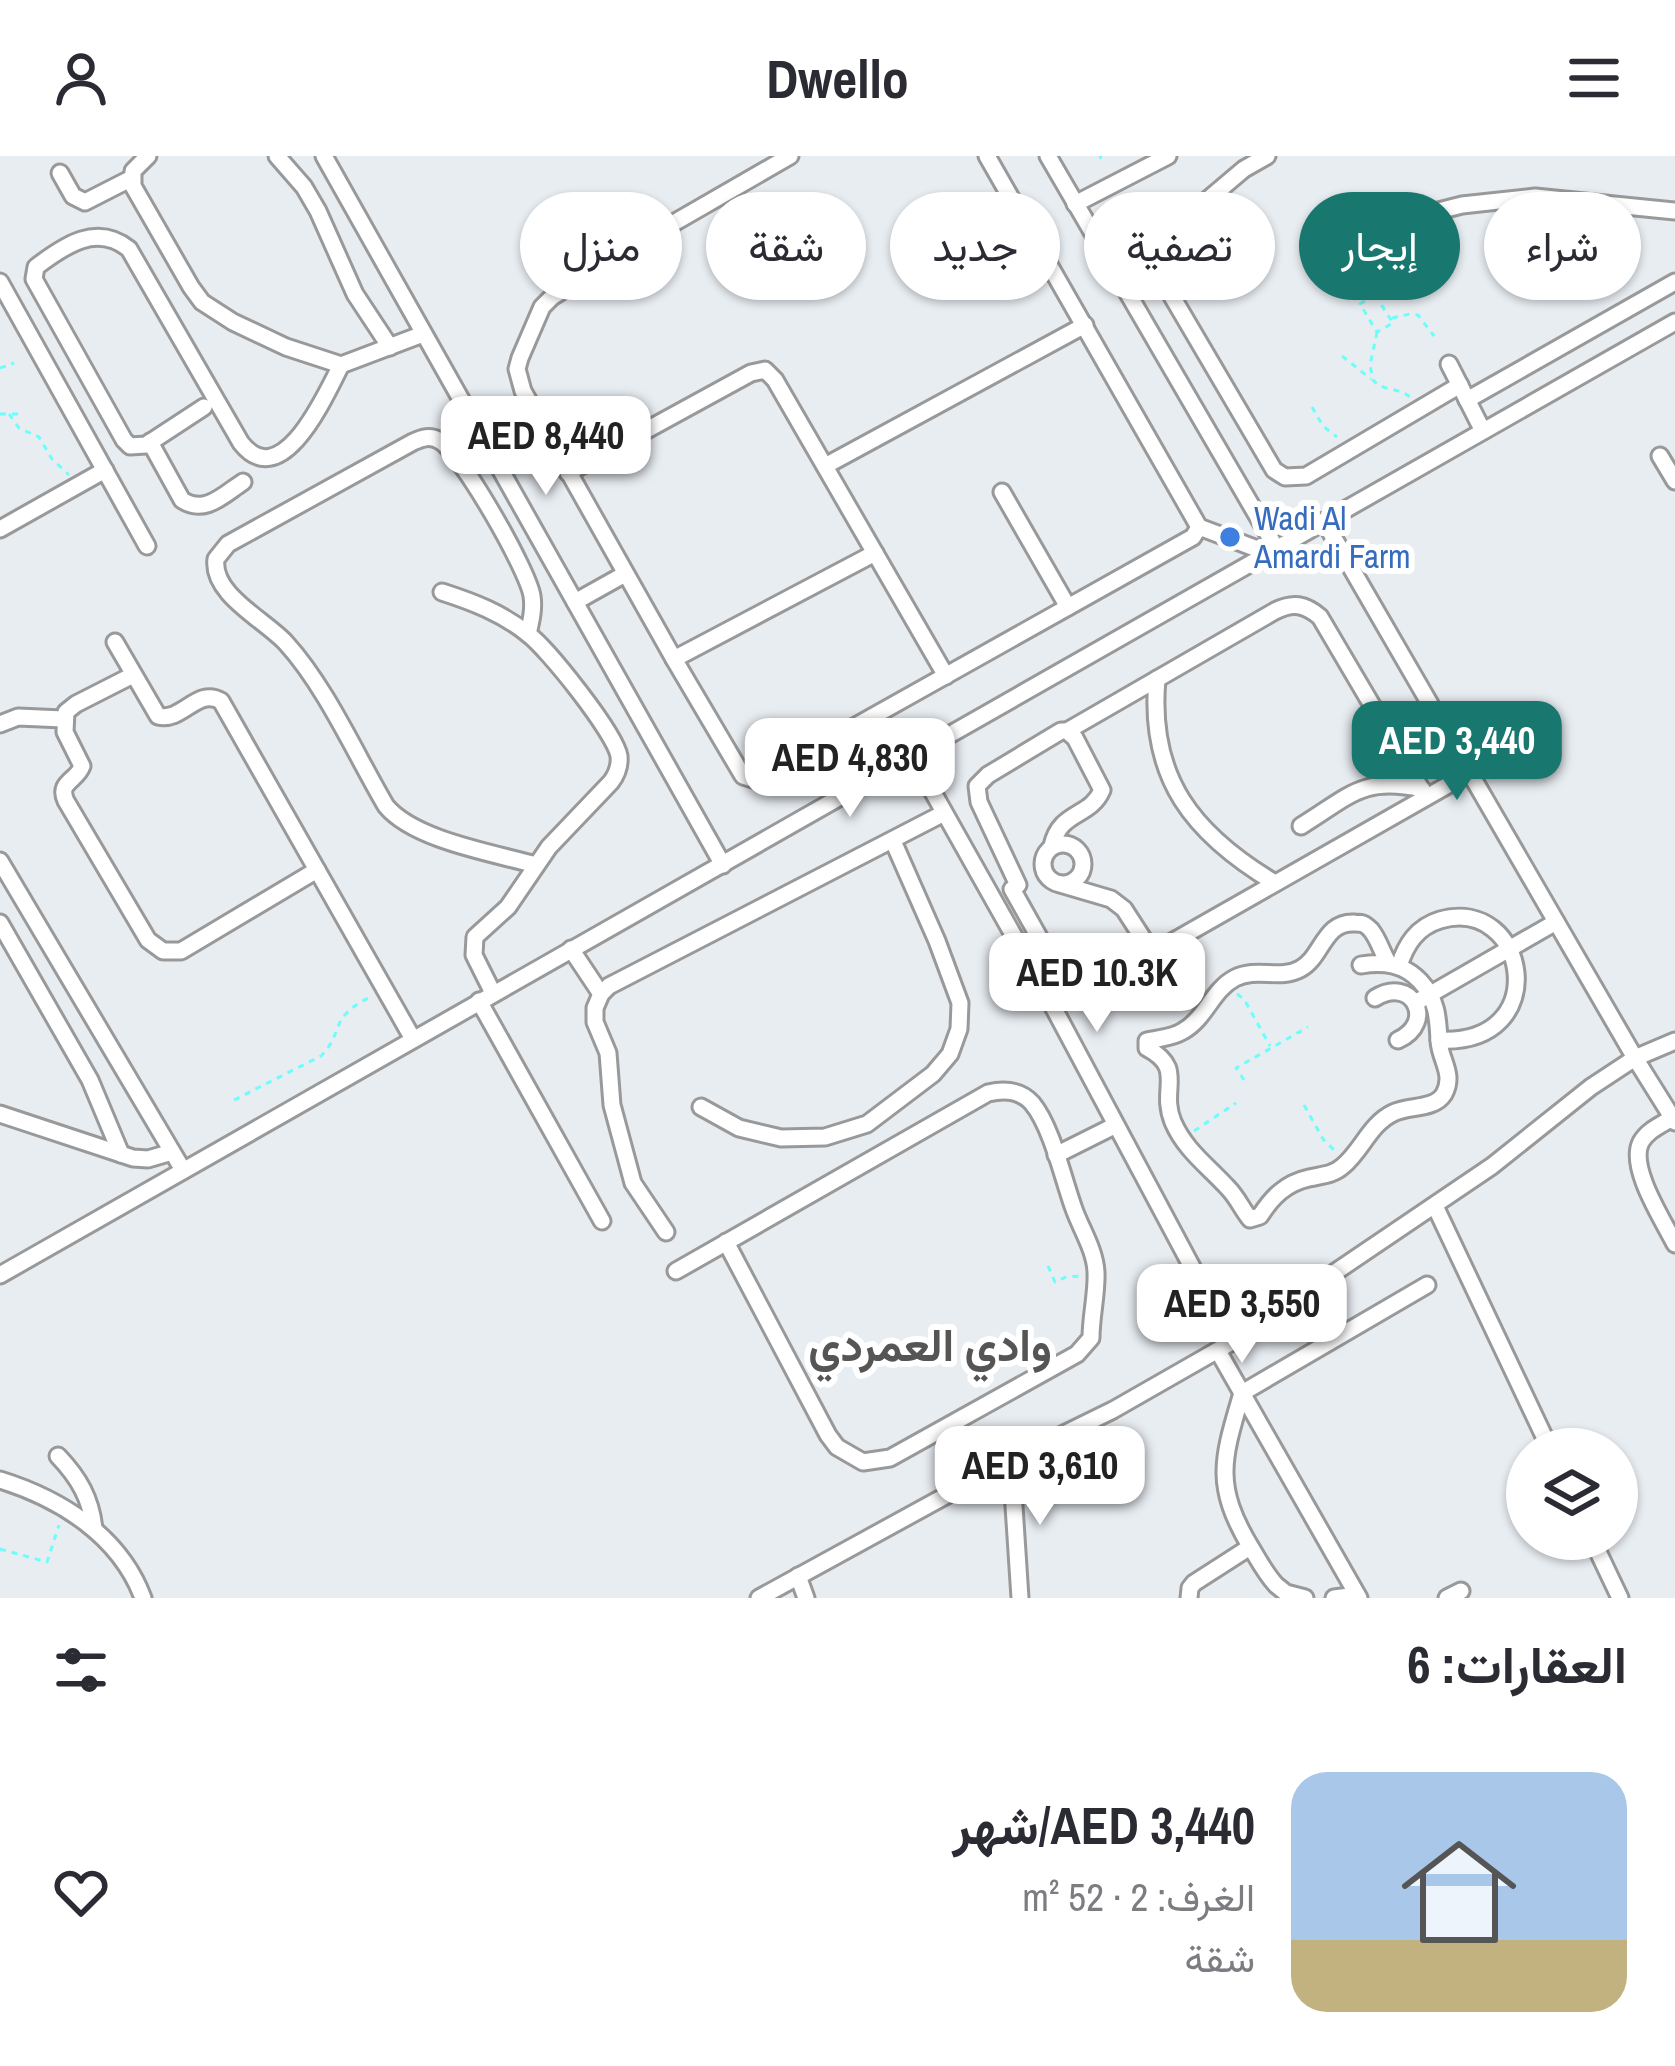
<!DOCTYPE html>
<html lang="ar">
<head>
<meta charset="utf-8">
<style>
	:root { --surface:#fff; --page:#f2f2f3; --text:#2b2b33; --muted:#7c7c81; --accent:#18776e }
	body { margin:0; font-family:"Archivo Narrow",Vazirmatn,sans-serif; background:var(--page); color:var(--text); direction:rtl; height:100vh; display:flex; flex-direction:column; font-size:45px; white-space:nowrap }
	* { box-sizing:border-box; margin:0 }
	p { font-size:39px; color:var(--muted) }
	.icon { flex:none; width:66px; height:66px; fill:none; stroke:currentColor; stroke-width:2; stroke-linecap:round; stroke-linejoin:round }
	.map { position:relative; height:1442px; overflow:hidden; direction:ltr }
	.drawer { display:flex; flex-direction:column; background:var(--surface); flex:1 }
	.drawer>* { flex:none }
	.guide { position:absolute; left:36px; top:36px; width:1605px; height:108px; direction:rtl; display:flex; gap:24px }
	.controls { position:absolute; left:1506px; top:1272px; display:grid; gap:24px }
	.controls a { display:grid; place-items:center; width:132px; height:132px; border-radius:50%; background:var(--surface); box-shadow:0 3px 9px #0004; font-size:60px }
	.price { position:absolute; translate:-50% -102px; padding:0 27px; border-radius:24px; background:#fff; color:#222; font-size:39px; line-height:78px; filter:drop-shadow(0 3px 6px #0008) }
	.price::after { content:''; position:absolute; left:50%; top:72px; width:36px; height:27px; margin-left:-18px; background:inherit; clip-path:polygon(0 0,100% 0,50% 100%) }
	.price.active { background:var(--accent); color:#fff }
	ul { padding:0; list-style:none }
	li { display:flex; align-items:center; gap:36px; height:300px; padding:0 48px }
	li span { display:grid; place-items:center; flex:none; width:336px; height:240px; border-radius:36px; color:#555 }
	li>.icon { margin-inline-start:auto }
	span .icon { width:144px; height:144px; fill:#fffc; stroke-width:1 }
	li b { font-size:51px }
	h2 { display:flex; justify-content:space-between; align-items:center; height:144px; padding:0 48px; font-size:51px }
	.pill { padding:0 42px; border-radius:54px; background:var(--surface); box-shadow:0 3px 9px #0004; font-size:42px; line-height:108px }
	.pill.active { background:var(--accent); color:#fff }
	header { display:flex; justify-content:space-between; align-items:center; height:156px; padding:0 48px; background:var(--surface); font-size:54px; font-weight:800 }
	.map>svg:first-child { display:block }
</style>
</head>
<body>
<header><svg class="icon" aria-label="menu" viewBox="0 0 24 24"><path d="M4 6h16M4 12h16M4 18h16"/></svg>Dwello<svg class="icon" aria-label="person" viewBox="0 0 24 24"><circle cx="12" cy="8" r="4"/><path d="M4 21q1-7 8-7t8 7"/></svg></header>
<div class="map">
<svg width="1675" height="1442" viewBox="0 0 1675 1442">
	<rect width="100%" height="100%" fill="#e8edf2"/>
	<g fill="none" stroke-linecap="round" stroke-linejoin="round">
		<g stroke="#999" stroke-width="21">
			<g id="minor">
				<path d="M 148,0 L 133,15 L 133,30 L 191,131 L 202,146 L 233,166 L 286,191 L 341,209 L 423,178"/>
				<path d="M 277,0 L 304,31 L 318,55 L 355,138 L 390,191"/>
				<path d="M 324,0 L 723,709"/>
				<path d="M 790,0 L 632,91 L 552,141 L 542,151 L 520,202 L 517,213 L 523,235 L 674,503 L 743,620 L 756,624 L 763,622 L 1193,381 L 1199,371"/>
				<path d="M 987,0 L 1199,371 L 1268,397"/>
				<path d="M 1048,0 L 1276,392"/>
				<path d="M 1267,0 L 1244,13 L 1205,46 L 1158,70 L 1148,89 L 1153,108 L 1274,314 L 1285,321 L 1306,320 L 1460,229"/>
				<path d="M 60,17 L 73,40 L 85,46 L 132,22"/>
				<path d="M 1075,48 L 1168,0"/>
				<path d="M 1391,67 L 1462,49 L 1535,41 L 1675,55"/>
				<path d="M 0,126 L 147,390"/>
				<path d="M 1449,208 L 1483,275"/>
				<path d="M 1467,244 L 1675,126"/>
				<path d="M 204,251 L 146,289 L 130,290 L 124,284 L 34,123 L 36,111 C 65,89 97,67 129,93 L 241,287 C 282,339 326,238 341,209"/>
				<path d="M 150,286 L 182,344 C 205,359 223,339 243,326"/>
				<path d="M 1660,300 L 1675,325"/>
				<path d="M 825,310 L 1085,169"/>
				<path d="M 568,317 L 751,217 L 765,214 L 775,224 L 946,520"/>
				<path d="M 1002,336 L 1068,451"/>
				<path d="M 1324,365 L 1635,902 L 1675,966"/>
				<path d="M 0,373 L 105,314"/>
				<path d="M 442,436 C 473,446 502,457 528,478 C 548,493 615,577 619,600 C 620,610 617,618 611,626 L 549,691 L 508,751 L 475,781 L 474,799 L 493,837"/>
				<path d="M 575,446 L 625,418"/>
				<path d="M 528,478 C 531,465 534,453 532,440 C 528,414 461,297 440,285 C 430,279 422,282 413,286 L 228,388 L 216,403 C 211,438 265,464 286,487 C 326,531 356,599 386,650 C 414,684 493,697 536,709"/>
				<path d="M 115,486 L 158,560 C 183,566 197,531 221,545 L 413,883"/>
				<path d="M 674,503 L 875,397"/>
				<path d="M 133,519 L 76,548 L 66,556 L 65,576 L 82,610 C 77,625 57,626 66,645 L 148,784 L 163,795 L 181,795 L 317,714"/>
				<path d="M 1157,523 C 1148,622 1193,678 1275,727"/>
				<path d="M 0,568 L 18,561 L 63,563"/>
				<path d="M 1067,575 L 1275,455 C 1293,446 1305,448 1320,461 L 1426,641"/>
				<path d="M 912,599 L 1042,830 L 1232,1186"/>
				<path d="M 1301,670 C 1350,640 1362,620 1422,633"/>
				<circle cx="1063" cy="708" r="20"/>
				<path d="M 0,705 L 183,1014"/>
				<path d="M 1060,728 L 1111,743 L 1124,753 L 1153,798"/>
				<path d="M 1018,729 L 979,646 L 977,630 L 988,619 L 1061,575 L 1067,575 L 1075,582 L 1102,634 C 1090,662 1060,654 1052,690"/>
				<path d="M 1012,733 L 1068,833 L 1079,839 L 1469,617"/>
				<path d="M 0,767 L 90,924 L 121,998"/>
				<path d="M 571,793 L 601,838"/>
				<path d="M 1361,809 C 1384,805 1404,808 1420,825 C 1437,843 1438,862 1439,885 C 1440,904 1455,918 1444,938 C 1434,954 1409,949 1393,957 C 1370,968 1362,994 1343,1010 C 1333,1019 1322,1019 1309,1022 C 1286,1027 1272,1041 1260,1060 L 1250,1063 C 1242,1053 1237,1041 1228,1032 C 1208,1010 1185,994 1173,966 C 1159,932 1186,913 1147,892 L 1147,885 C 1159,882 1172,882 1183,875 C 1206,862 1212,834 1235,822 C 1257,811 1280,824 1300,813 C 1323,801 1323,765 1355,767 C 1363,767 1365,768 1371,774 C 1379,784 1382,797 1389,808"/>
				<path d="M 1399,810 C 1406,788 1417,771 1440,764 C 1528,739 1555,890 1439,884"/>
				<path d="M 1375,842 C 1412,819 1437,866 1398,884"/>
				<path d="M 479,845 L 602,1065"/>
				<path d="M 1415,847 L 1556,766"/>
				<path d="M 701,951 L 739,972 L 781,982 L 825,981 L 867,968 L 933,918 L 950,898 L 959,873 L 960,847 L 937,785 L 893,685"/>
				<path d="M 0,958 L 133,1002 L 148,1003 L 172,996"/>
				<path d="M 1672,962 C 1661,969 1648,974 1641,986 C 1628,1011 1663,1064 1675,1088"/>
				<path d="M 1056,999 L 1114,970"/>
				<path d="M 1435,1050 L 1550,1293"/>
				<path d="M 666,1076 L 633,1027 L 612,949 L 608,897 L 595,866 L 595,852 L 601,838 L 609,830 L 944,657"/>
				<path d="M 676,1115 L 988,937 C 1005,933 1020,934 1032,947 C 1052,971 1063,1023 1074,1053 C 1081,1073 1095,1094 1096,1116 C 1097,1137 1091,1160 1091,1182 L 1077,1198 L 890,1302 L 863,1306 L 837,1291 L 828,1279 L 726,1086"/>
				<path d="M 0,1119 L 1675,166"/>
				<path d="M 1218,1195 L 1359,1442"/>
				<path d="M 58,1300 C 79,1322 91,1343 94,1373"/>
				<path d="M 1011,1304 L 1020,1442"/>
				<path d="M 0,1324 C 61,1343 120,1380 143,1442"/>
				<path d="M 1592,1383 L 1620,1442"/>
				<path d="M 798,1420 L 806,1442"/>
				<path d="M 759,1442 L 1011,1304 L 1113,1254 L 1232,1186 L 1492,1010 L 1591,931 L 1635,902 L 1675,885"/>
				<path d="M 1189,1442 L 1190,1432 L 1194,1427 L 1250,1391"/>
				<path d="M 1305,1442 L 1286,1437 L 1276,1429 C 1265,1417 1258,1403 1250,1390 C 1213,1328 1223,1302 1242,1237 L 1427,1129"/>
				<path d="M 1334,1442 L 1357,1439"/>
				<path d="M 1447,1442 L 1461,1435"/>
			</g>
		</g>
		<g stroke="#6dfefa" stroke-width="3" stroke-dasharray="6 6" stroke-linecap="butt">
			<path d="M 1100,0 L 1101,3"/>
			<path d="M 1375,139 L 1393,167 L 1377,176 L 1360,148 Z"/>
			<path d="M 1392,162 L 1410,158 L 1418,159 L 1434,180"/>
			<path d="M 1377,176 L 1370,209 L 1373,224 C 1383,236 1400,231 1411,242"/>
			<path d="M 1342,200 L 1371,223"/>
			<path d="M 0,212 L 14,207"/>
			<path d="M 1312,251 L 1323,270 L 1337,281"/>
			<path d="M 0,258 L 19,258"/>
			<path d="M 9,258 L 19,272 L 39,281 L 52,303 L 69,319"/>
			<path d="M 1237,838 L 1244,843 L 1270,890"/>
			<path d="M 1244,924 L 1236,912 L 1308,871"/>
			<path d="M 234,944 L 321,900 C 345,875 328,863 368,842"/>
			<path d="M 1304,949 L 1323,983 L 1337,997"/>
			<path d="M 1194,975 L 1236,947"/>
			<path d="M 1048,1110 L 1055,1126 L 1066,1121 L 1083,1120"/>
			<path d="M 0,1393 L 47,1406 L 59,1369"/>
		</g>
		<use href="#minor" stroke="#fff" stroke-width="15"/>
	</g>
	<circle fill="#3f7fe0" stroke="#fff" stroke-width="4.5" cx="1230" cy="381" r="12"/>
	<g text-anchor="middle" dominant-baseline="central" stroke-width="12" stroke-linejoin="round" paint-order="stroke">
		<g font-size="33" fill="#366cbe" stroke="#fff" text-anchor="start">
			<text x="1254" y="362">Wadi Al<tspan x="1254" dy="38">Amardi Farm</tspan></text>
		</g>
		<g font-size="45" font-weight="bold" fill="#555" stroke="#fff">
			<text x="930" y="1188">وادي العمردي</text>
		</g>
	</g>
</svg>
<div class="controls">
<a><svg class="icon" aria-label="layers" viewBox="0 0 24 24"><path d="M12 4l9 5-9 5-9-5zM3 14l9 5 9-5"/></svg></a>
</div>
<b class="price" style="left:546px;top:342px">AED 8,440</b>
<b class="price active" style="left:1457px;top:647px">AED 3,440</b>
<b class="price" style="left:850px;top:664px">AED 4,830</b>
<b class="price" style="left:1097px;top:879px">AED 10.3K</b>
<b class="price" style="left:1242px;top:1210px">AED 3,550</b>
<b class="price" style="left:1040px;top:1372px">AED 3,610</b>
<div class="guide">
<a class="pill">شراء</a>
<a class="pill active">إيجار</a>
<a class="pill">تصفية</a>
<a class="pill">جديد</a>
<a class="pill">شقة</a>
<a class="pill">منزل</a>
</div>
</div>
<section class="drawer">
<h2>العقارات: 6<svg class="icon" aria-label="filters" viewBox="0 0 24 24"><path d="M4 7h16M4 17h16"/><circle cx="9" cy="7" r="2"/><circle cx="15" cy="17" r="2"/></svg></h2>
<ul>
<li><span style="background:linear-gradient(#a9c7e8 70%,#c2b280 0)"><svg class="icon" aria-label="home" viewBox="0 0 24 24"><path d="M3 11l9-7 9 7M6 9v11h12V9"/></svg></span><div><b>AED 3,440/شهر</b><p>الغرف: 2 · 52 m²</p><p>شقة</p></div><svg class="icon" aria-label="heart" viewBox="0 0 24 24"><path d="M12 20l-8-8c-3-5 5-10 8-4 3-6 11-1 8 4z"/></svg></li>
</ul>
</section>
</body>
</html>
